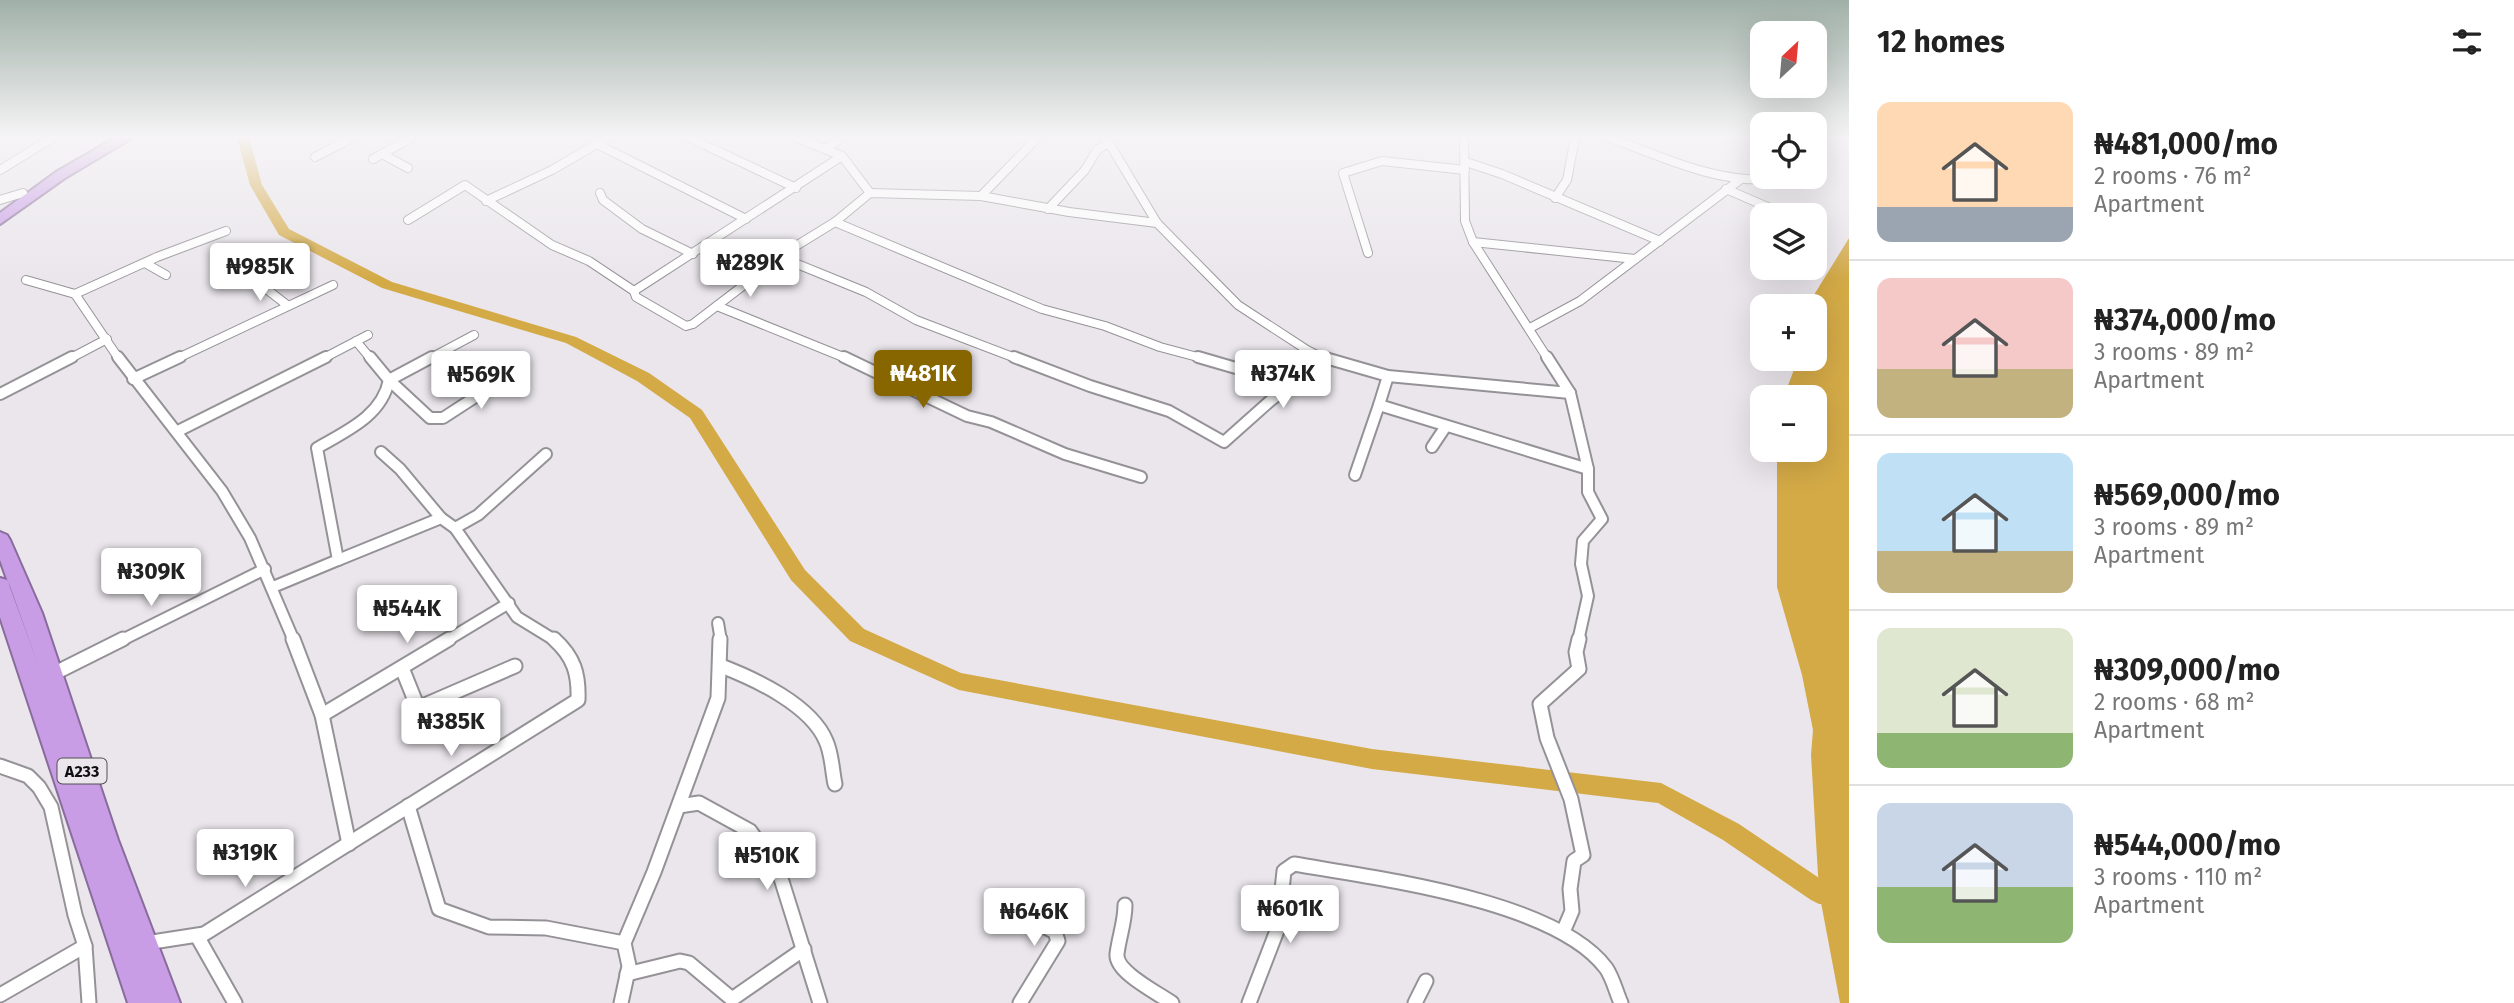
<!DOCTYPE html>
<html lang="en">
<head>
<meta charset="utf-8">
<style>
	:root { --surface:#fff; --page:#f2f2f2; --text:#222; --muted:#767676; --line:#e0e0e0; --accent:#876600 }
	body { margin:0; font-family:"Fira Sans",sans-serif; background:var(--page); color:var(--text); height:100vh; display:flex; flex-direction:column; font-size:26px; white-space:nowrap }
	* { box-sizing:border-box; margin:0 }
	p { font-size:23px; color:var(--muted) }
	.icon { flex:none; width:38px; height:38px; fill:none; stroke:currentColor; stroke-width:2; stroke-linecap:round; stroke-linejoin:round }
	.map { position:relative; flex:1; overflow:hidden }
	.sheet { display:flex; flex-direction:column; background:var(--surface); width:665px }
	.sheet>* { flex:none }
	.needle { width:46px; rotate:26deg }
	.buttons { position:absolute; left:1750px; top:21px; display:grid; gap:14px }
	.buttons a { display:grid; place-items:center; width:77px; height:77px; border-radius:14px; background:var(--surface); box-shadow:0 7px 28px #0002; font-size:35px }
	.price { position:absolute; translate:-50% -60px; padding:0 16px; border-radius:7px; background:#fff; color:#222; font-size:23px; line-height:46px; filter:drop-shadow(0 2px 4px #0008) }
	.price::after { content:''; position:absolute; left:50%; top:42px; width:21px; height:16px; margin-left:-10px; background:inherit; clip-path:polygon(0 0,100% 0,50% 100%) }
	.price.current { background:var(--accent); color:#fff }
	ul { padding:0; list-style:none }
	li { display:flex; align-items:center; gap:21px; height:175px; padding:0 28px }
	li+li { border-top:2px solid var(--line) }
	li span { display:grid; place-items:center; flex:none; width:196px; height:140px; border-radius:14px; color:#555 }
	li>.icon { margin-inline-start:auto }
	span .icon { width:84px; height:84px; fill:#fffc; stroke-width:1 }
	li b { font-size:30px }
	h2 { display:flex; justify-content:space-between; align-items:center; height:84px; padding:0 28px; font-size:30px }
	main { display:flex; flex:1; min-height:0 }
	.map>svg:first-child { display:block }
</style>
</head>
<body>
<main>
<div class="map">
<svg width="1849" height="1003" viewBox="0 0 1849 1003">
	<rect width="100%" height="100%" fill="#eae6ec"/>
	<path fill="#d4aa47" d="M 1849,238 L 1849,1003 L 1840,1003 L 1819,892 L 1811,755 L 1813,730 L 1802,675 L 1777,587 L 1777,450 L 1815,450 L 1815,397 L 1784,396 L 1798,359 L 1815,359 L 1815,306 L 1809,306 L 1809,303 Z"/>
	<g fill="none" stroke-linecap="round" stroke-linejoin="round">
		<path fill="#d4aa47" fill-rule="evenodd" d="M 237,138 L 249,138 L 262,185 L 289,229 L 392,282 L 576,337 L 649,373 L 702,410 L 805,570 L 864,629 L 961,673 L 1372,749 L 1661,783 L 1739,824 L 1822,880 L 1849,880 L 1849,904 L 1819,904 L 1811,900 L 1723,840 L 1658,803 L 1372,769 L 959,690 L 850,641 L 791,580 L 690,418 L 637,381 L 566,343 L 382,288 L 279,235 L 250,185 Z"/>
		<g stroke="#959297" stroke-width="10">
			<g id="street-far2">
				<path d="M 690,138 L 796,188"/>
				<path d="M 798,138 L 842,156 L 870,193"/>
				<path d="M 1106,138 L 1157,223 L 1238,305 L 1307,350 L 1325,359"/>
				<path d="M 1464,138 L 1465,221 L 1473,242 L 1548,359"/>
				<path d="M 1611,138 C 1662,157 1718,184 1773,179"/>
				<path d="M 597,144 L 746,219"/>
				<path d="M 825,149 L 842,138"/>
				<path d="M 382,154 L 408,168"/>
				<path d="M 315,157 L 352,138"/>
				<path d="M 373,159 L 411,138"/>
				<path d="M 1466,162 L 1502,174 L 1660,241"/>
				<path d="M 0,170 L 52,138"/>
				<path d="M 1726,189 L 1777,211"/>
				<path d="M 600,193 L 603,200 L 642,229 L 693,254"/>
				<path d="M 981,196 L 1037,138"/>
				<path d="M 1555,198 L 1567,180 L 1575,138"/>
				<path d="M 0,200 L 23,193"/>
				<path d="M 486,201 L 552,170 L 607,138"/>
				<path d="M 1048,209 L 1085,170 L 1097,150 L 1108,143"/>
				<path d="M 408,220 L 465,185 L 552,245 L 589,261 L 634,291 L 636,297 L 686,326 L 693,324 L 791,249 L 835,222 L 870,193 L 981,196 L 1069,212 L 1157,223"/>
				<path d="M 835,222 L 1042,309 L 1105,326 L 1160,347 L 1205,359"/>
				<path d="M 1473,242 L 1635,259"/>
				<path d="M 1368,253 L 1343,173 L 1382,161 L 1465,170"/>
				<path d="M 780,257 L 866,292 L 916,320 L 1018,359"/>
				<path d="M 145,263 L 166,275"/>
				<path d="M 251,277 L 287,305"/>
				<path d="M 26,280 L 75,294 L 119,359"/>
				<path d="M 634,291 L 842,156"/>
				<path d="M 75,294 L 157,257 L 226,231"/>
				<path d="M 717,306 L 848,359"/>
				<path d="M 1530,328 L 1580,301 L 1741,179"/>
				<path d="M 356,341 L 371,359"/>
				<path d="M 69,359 L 107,339"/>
				<path d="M 176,359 L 333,285"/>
				<path d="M 322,359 L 368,335"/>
				<path d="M 429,359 L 474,335"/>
			</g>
		</g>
		<g stroke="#959297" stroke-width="14">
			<g id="street-far1">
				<path d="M 118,357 L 222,491 L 250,538 L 294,641"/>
				<path d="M 370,357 L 389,380 L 430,418 L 443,418 L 503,379"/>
				<path d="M 844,357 L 967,416 L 991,422 L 1065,454 L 1141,477"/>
				<path d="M 1014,357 L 1090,386 L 1169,411 L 1224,442 L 1270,401 L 1326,359"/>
				<path d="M 1198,357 L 1253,373 L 1285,390"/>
				<path d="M 1322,357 L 1388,376 L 1570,393"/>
				<path d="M 1388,376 L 1379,405 L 1588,469 L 1570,393 L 1547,357"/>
				<path d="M 133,379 L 180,357"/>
				<path d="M 0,394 L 72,357"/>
				<path d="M 178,431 L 326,357"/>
				<path d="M 1432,447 L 1446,426"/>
				<path d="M 381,452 L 400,469 L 441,518"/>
				<path d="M 1355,475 L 1379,405"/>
				<path d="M 455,528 L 478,515 L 546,454"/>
				<path d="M 338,560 L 441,518 L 455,528 L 517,617 L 556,641"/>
				<path d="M 273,587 L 338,560 L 317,448 C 346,431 382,416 389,380 L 432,357"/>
				<path d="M 718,623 L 721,641"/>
				<path d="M 120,641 L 265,569"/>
				<path d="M 446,641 L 509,603"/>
				<path d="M 1578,641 L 1588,596 L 1581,564 L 1583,541 L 1602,519 L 1588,492 L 1588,469"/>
			</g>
		</g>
		<g stroke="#959297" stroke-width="17">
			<g id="street">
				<path d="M 293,639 L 322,715 L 349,844"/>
				<path d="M 721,666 C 755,679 811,705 826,741 C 832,754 832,770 835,784"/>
				<path d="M 402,668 L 418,708 L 515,666"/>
				<path d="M 51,675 L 123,639"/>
				<path d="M 322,715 L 449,639"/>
				<path d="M 0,766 L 28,776 L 39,787 L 51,807 L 75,915 L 85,946 L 89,1003"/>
				<path d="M 408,806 L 439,909 L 489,927 L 546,928 L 624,943"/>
				<path d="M 679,806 L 699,803 L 750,831 L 779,872 L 820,1003"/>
				<path d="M 1001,904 L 1055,932 L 1058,941 L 1020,1003"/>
				<path d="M 1125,905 C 1125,922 1119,937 1117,954 C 1115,972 1158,993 1172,1003"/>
				<path d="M 1563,932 L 1572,911 L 1570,889 L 1574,861 L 1583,855 L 1571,799 L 1547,738 L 1540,704 L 1579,669 L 1576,652 L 1579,639"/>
				<path d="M 197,936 L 235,1003"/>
				<path d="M 146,943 L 204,934 L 578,700 C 579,674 574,657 554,639"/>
				<path d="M 627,974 L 680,961 L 689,963 L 732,999 L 804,949"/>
				<path d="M 0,995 L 85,946"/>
				<path d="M 621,1003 L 629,966 L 624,943 L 654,872 L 718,698 L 720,639"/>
				<path d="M 1249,1003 L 1278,928 L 1284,871 L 1294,864 C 1375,878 1555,900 1606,968 C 1613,978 1616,992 1621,1003"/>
				<path d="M 1415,1003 L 1426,981"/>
			</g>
		</g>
		<g stroke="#886c9b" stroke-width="4">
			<g id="highway">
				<path d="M 115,138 L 132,138 L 65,178 L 0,224 L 0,213 L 56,172 Z"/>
				<path d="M 0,532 L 7,535 L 10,540 L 42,613 L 118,840 L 180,1003 L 128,1003 L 0,617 L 0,578 L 7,580 L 10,586 L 40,670 L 0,560 Z"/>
			</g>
		</g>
		<use href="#street-far2" stroke="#fff" stroke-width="8"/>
		<use href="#street-far1" stroke="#fff" stroke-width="10"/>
		<use href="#street" stroke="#fff" stroke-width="13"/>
		<use href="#highway" fill="#c89de6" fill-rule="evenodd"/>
	</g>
	<linearGradient id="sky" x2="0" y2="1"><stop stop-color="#a0b0a8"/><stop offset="0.49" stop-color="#f6f4f6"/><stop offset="1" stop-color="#f6f4f6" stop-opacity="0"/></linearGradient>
	<rect width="1849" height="279" fill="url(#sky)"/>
	<g text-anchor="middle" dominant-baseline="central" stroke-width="6" stroke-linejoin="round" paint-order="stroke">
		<rect fill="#eae6ec" stroke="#525053" stroke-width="2" x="57.5" y="758.5" width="49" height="25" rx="5"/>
		<g font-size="16" font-weight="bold" fill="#111011">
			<text x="82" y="771">A233</text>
		</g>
	</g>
</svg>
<div class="buttons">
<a><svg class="needle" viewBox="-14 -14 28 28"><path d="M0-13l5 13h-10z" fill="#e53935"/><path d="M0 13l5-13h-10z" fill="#767676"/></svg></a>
<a><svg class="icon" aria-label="locate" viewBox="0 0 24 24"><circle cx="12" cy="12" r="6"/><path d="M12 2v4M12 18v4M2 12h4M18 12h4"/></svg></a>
<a><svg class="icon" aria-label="layers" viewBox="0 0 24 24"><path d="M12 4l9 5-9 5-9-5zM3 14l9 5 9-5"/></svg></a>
<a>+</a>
<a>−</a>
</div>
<b class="price" style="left:750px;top:299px">₦289K</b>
<b class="price" style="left:260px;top:303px">₦985K</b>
<b class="price current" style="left:923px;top:410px">₦481K</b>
<b class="price" style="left:1283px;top:410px">₦374K</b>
<b class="price" style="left:481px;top:411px">₦569K</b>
<b class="price" style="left:151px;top:608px">₦309K</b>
<b class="price" style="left:407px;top:645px">₦544K</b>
<b class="price" style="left:451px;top:758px">₦385K</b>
<b class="price" style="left:245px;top:889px">₦319K</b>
<b class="price" style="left:767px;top:892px">₦510K</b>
<b class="price" style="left:1290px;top:945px">₦601K</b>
<b class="price" style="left:1034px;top:948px">₦646K</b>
</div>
<section class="sheet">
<h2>12 homes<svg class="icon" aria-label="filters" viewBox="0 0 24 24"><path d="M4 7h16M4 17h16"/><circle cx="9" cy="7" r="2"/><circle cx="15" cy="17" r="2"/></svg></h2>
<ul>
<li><span style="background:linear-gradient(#ffd9b3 75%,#9aa5b1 0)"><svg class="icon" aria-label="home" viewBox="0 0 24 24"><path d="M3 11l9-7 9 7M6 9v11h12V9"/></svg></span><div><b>₦481,000/mo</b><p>2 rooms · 76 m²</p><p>Apartment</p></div></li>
<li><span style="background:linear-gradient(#f6c9c9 65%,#c2b280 0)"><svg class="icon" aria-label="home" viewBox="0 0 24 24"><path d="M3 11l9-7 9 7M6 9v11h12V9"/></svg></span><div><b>₦374,000/mo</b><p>3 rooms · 89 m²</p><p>Apartment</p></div></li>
<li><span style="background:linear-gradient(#bfe0f5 70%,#c2b280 0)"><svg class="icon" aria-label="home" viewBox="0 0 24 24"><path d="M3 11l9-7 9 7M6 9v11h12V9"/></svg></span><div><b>₦569,000/mo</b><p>3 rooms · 89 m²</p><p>Apartment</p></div></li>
<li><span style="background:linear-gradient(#dfe7d0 75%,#8fb573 0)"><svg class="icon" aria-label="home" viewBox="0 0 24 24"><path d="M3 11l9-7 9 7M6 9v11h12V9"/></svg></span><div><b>₦309,000/mo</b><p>2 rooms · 68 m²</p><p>Apartment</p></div></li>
<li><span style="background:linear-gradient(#c9d6e8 60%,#8fb573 0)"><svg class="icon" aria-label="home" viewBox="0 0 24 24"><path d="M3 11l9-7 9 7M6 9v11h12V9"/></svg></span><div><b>₦544,000/mo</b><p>3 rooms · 110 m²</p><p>Apartment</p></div></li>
</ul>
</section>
</main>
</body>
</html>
